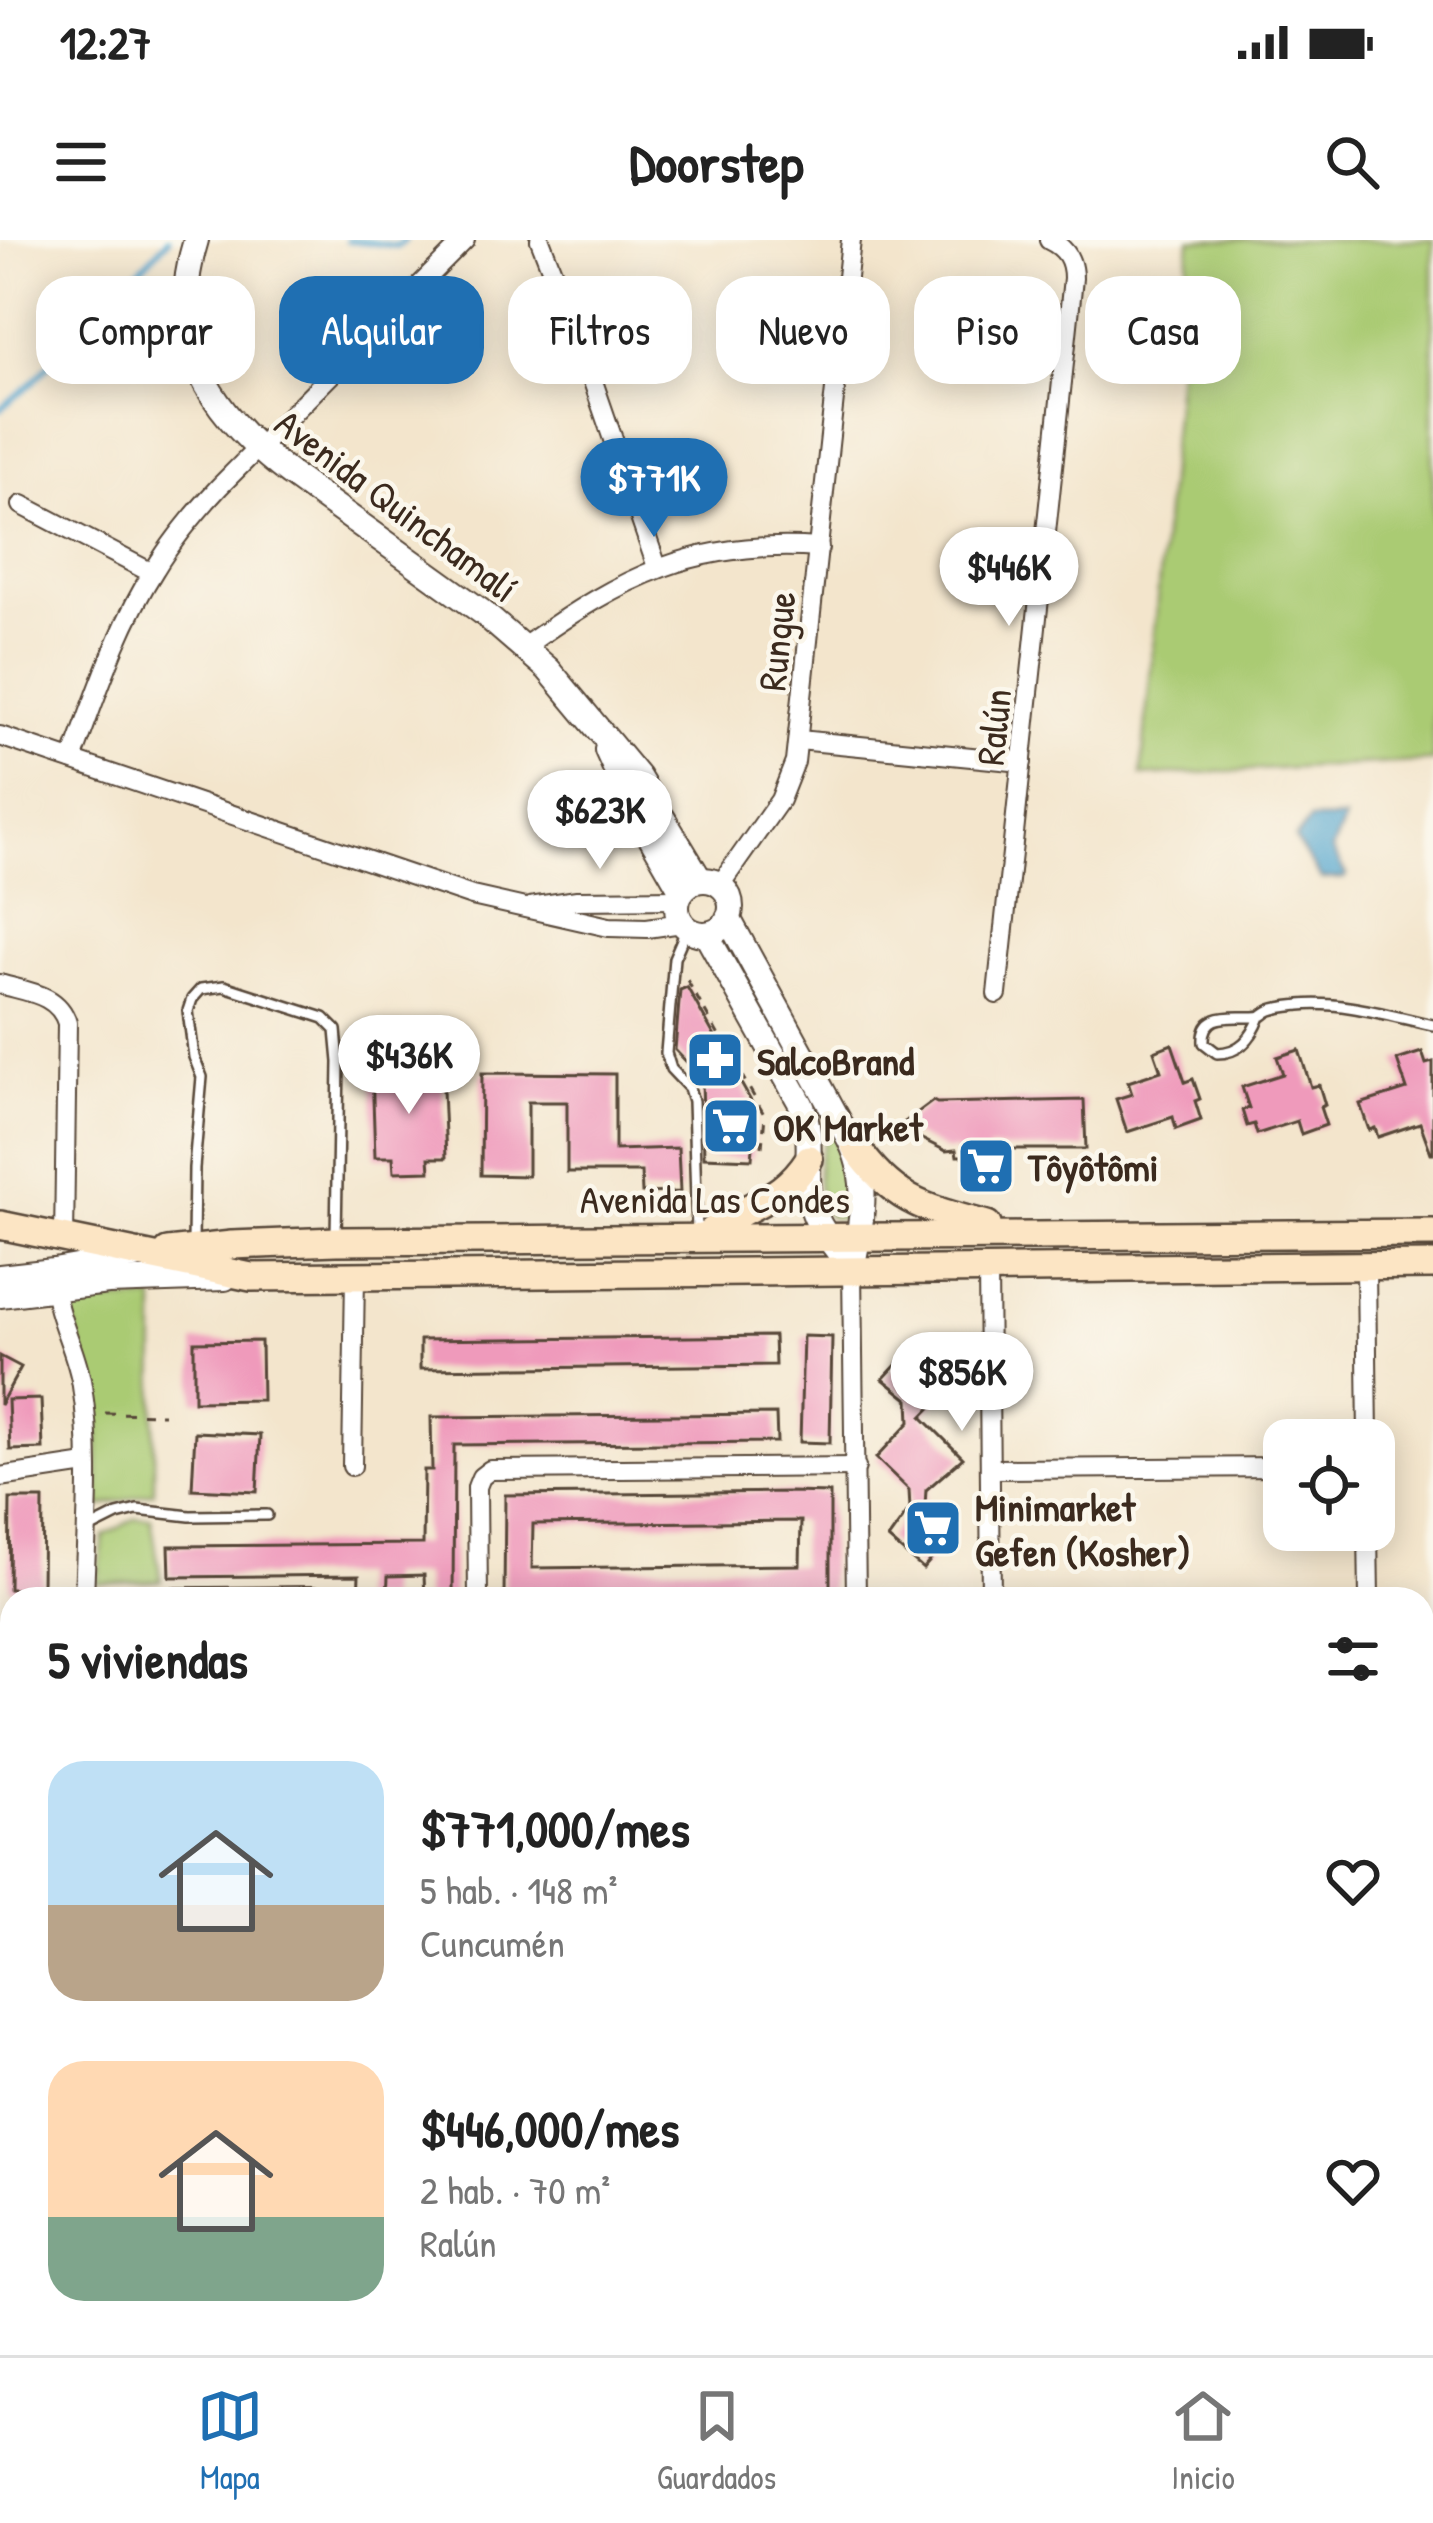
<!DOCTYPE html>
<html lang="es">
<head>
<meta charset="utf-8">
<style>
	:root { --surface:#fff; --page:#f6f6f6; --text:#222; --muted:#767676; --line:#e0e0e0; --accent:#1f6fb2 }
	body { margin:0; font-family:"Patrick Hand",sans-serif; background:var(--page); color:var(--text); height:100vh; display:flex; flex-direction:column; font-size:45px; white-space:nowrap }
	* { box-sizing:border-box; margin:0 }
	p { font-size:39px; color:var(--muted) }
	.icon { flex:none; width:66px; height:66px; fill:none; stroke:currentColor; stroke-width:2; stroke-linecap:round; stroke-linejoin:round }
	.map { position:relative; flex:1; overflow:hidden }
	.drawer { position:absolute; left:0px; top:1347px; width:1434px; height:768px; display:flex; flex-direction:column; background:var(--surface); border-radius:36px 36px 0 0; box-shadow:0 6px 30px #0003 }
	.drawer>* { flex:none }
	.top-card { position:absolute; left:36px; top:36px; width:1362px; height:108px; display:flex; gap:24px }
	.fabs { position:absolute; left:1263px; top:1179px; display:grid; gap:24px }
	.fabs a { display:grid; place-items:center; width:132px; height:132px; border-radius:24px; background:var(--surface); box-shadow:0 6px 30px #0003; font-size:60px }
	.price { position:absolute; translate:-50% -102px; padding:0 27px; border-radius:42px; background:#fff; color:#222; font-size:39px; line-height:78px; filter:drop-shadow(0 3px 6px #0008) }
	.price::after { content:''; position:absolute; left:50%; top:72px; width:36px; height:27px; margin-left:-18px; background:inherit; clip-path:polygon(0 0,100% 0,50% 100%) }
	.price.active { background:var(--accent); color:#fff }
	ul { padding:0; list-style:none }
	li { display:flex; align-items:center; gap:36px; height:300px; padding:0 48px }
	li span { display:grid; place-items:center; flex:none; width:336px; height:240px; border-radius:36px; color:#555 }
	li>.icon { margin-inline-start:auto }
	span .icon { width:144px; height:144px; fill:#fffc; stroke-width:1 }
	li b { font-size:51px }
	h2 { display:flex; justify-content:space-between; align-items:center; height:144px; padding:0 48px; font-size:51px }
	.pill { padding:0 42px; border-radius:36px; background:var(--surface); box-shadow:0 6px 30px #0003; font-size:42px; line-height:108px }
	.pill.active { background:var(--accent); color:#fff }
	.status { display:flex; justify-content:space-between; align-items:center; height:84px; padding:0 60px; background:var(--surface); direction:ltr }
	.status svg { height:33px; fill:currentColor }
	header { display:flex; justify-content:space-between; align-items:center; height:156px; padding:0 48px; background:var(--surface); font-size:54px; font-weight:700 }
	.tabs { display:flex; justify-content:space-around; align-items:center; height:168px; border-top:3px solid var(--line); background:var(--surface); font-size:33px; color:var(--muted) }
	.tabs a { display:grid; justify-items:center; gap:6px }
	.tabs .active { color:var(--accent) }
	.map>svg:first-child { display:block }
</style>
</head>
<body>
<div class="status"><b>12:27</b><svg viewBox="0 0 49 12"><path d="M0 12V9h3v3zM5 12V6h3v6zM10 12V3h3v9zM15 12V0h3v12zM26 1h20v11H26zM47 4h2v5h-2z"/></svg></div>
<header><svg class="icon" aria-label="menu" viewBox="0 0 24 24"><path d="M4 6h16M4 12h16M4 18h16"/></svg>Doorstep<svg class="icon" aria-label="search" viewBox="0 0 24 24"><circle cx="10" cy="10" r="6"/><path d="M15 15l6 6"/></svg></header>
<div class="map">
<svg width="1433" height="2115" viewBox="0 0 1433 2115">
	<rect width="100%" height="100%" fill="#fbf7ec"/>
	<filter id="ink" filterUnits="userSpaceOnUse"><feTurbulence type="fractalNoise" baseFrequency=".00833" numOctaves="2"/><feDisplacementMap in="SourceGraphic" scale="24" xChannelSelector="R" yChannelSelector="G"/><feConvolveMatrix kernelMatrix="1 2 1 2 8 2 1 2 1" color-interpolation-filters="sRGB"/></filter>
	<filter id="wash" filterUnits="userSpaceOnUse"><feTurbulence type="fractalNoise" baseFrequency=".004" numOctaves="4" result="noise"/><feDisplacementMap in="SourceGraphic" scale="48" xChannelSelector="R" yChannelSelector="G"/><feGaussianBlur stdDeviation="2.7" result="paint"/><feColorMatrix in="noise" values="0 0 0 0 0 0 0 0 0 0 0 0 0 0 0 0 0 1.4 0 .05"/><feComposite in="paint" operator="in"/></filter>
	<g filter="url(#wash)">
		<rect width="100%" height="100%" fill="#f3e5cc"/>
		<g fill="#aacb73" stroke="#727a48" stroke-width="3">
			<path d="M 1190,0 L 1433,0 L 1433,521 L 1141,536 Z"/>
			<path d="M 834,887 L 850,916 L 852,966 L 849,973 L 841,979 L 830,977 C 811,953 815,909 834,887 Z"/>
			<path d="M 155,1059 L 154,1252 L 99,1267 L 98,1173 L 69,1063 Z"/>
			<path d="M 136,1278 L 151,1278 L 161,1341 L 97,1344 L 104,1296 Z"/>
			<path d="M 0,2060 L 12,2064 L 12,2103 L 120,2103 L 153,2115 L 0,2115 Z"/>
			<path d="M 554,2103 L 651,2103 L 656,2115 L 558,2115 Z"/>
		</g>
		<path fill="#51a4cd" stroke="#466776" stroke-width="3" d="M 1345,579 L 1332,610 L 1346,635 L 1344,638 L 1321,639 L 1295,599 L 1310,580 Z"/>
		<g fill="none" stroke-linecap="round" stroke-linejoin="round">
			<g stroke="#51a4cd" stroke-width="6">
				<path d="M 347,0 L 398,6 L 405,0"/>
				<path d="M 0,169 L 30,145 L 168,0"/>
			</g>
		</g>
		<g id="blocks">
			<g fill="#ef9abb" fill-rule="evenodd">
				<path d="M 687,747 L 756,870 L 752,919 L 704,917 L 702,838 L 675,810 L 680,750 Z"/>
				<path d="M 1172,804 L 1185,842 L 1193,839 L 1200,859 L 1195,861 L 1201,880 L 1176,889 L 1173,877 L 1127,892 L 1116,859 L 1132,854 L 1128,842 L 1161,831 L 1154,811 Z"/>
				<path d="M 1299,810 L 1311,847 L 1319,845 L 1325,865 L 1320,867 L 1326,885 L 1301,894 L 1297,881 L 1257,894 L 1254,884 L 1247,886 L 1242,870 L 1249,868 L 1242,847 L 1283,834 L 1277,817 Z"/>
				<path d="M 1422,812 L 1426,824 L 1433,822 L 1433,913 L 1431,913 L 1420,883 L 1378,897 L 1375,888 L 1369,890 L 1360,864 L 1407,849 L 1397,820 Z"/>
				<path d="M 442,827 L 446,918 L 429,918 L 430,931 L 394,932 L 393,917 L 375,917 L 372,829 Z"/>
				<path d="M 482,833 L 615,834 L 615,910 L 678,908 L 680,952 L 642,953 L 641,932 L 567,932 L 567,862 L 528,862 L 528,936 L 481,935 Z"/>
				<path d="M 1084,860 L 1086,909 L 988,909 L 988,916 L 957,916 L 956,910 L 946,911 L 916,896 L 902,884 L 933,861 L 937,863 Z"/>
				<path d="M 774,1096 L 775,1125 L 420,1129 L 420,1100 Z"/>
				<path d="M 803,1096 L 832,1097 L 830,1203 L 800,1202 Z"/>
				<path d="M 921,1098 L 962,1136 L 922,1177 L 963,1218 L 926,1250 L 925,1265 L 953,1294 L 923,1329 L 888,1299 L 910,1269 L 909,1250 L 876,1218 L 910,1182 L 909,1160 L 883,1139 Z"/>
				<path d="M 261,1101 L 262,1160 L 194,1161 L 194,1102 Z"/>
				<path d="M 0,1116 L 21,1127 L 0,1165 Z"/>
				<path d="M 41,1159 L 43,1209 L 10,1210 L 8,1160 Z"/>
				<path d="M 776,1174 L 777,1202 L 454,1205 L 453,1359 L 425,1359 L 424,1335 L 388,1336 L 387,1359 L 358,1359 L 359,1335 L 170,1337 L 169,1306 L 423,1304 L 424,1230 L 432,1230 L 431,1177 Z"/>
				<path d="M 195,1192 L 260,1195 L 257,1252 L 192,1249 Z"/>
				<path d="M 789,1252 L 830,1253 L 830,1354 L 504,1357 L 505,1255 ZM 801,1281 L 800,1325 L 532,1328 L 533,1284 Z"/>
				<path d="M 10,1259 L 43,1259 L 42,1349 L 9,1349 Z"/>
			</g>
		</g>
	</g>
	<g filter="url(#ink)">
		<use href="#blocks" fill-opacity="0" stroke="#574638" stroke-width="3"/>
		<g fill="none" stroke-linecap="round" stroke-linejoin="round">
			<g stroke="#574638" stroke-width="14">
				<g id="service">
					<path d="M 687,688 L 674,718 L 666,813 L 671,829 L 689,848 L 693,861 L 697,992"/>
					<path d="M 1260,777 C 1252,798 1240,813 1217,813 L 1204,803 C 1202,771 1232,778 1254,777 C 1267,776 1260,775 1271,770 C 1279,767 1291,766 1300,765 C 1344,761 1390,776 1433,785"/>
					<path d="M 193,1003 L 194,928 L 202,837 L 194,817 L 188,771 L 192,759 L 201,749 L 224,746 L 324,778 L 336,790 L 339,822 L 336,996"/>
					<path d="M 85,1291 L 117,1275 L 137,1270 L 190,1276 L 267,1275"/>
				</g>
			</g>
			<g stroke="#574638" stroke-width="22">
				<g id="minor">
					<path d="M 540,0 L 577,95 L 657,327"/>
					<path d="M 22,265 L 152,333"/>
					<path d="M 524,407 C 622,336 696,299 819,308"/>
					<path d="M 0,496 L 472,656 L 609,687 L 647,688 L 682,683"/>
					<path d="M 799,500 L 1022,522"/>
					<path d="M 72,520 C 96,456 118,387 155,329 C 173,299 195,273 219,247 L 465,0"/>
					<path d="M 720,645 L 780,560 L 795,522 L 851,0"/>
					<path d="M 530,667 L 577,660 L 678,659"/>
					<path d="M 0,744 C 26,752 58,753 67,783 L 64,1000"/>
					<path d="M 997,754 L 1073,38 C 1073,20 1066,8 1049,0"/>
					<path d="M 1366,1026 L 1368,1200"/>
					<path d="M 988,1028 L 991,1359"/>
					<path d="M 852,1029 L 856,1359"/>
					<path d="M 54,1038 C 54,1075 77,1109 82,1146 C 93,1215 86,1289 84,1359"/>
					<path d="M 352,1226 L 355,1035"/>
					<path d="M 990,1229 L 1284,1227"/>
					<path d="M 0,1237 L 86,1224"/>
					<path d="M 1368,1290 L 1369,1359"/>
					<path d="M 84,1358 L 313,1356 L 324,1359"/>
					<path d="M 478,1359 L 477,1247 L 481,1237 L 490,1230 L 856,1227"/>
					<path d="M 1422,1671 L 1427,1671"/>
					<path d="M 0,1732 L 12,1737"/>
					<path d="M 0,1882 L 12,1887"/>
					<path d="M 0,2044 L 12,2048"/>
					<path d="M 166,2103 L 200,2115"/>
					<path d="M 541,2103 L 546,2115"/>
					<path d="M 661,2103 L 666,2115"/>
					<path d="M 821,2103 L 828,2115"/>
					<path d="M 948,2103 C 960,2109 970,2112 981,2103"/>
					<path d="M 1007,2103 L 1016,2115"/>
					<path d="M 383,2115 L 388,2103"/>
					<path d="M 1327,2115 L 1328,2103"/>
				</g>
			</g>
			<g stroke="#574638" stroke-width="28">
				<g id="tertiary">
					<path d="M 196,0 C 164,104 209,173 290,234 L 482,372 L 548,429 L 638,537 L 700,640"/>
					<path d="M 607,510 L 629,559 L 682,651"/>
					<circle cx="704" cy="667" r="27"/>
					<path d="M 728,678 L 840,883 C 873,932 863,975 852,1029"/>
					<path d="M 706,694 L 801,864 C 817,902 801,933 813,970 C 818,985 828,998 838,1011"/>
					<path d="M 0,1037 L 54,1031 L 140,1016"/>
					<path d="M 0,1055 L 108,1042 L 225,1038"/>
					<path d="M 0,1419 L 12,1418"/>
					<path d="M 1080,2103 L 1092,2115"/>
				</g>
			</g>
			<g stroke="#574638" stroke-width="32">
				<g id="secondary">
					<path d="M 855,906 C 894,962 924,968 987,985"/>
					<path d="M 0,985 L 251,1037 L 1433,1025"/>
					<path d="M 706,997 C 742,962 779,966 809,919"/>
					<path d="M 168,1012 L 232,1005 L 336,1001 L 1433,993"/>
				</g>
			</g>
			<g stroke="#574638" stroke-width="3" stroke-dasharray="9 9" stroke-linecap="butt">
				<path d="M 687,740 L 765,876 L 762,907"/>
				<path d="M 105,1173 L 163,1174"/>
				<path d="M 0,2100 L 47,2115"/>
				<path d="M 54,2115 L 67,2105 L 96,2115"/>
			</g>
			<use href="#service" stroke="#fff" stroke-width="9"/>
			<use href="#minor" stroke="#fff" stroke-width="18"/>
			<use href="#tertiary" stroke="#fff" stroke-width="24"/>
			<use href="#secondary" stroke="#fce5c4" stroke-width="27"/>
		</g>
	</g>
	<defs>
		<g id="pharmacy-square" transform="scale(3)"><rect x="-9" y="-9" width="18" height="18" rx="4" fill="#1f6fb2" stroke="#fbf7ec"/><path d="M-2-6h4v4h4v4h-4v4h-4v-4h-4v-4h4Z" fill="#fff"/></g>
		<g id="supermarket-square" transform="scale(3)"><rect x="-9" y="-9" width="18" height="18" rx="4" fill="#1f6fb2" stroke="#fbf7ec"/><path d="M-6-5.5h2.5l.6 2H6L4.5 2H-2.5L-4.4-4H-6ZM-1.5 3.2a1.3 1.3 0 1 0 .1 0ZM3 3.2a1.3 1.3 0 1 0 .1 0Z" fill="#fff"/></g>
	</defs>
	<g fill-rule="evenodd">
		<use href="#pharmacy-square" x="715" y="820"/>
		<use href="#supermarket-square" x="731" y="886"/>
		<use href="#supermarket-square" x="986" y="926"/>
		<use href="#supermarket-square" x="933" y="1288"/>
	</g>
	<g text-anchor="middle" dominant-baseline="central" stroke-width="9" stroke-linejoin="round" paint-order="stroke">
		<g font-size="39" fill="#3b2a1e" stroke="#fbf7ec">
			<text transform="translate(397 265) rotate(37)">Avenida Quinchamalí</text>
			<text transform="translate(776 401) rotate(-84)">Rungue</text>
			<text transform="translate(993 487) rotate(-84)">Ralún</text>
			<text x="715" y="958">Avenida Las Condes</text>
		</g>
		<g font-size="39" font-weight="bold" fill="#3b2a1e" stroke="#fbf7ec" text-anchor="start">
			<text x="757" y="820">SalcoBrand</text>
			<text x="773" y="886">OK Market</text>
			<text x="1028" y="926">Tôyôtômi</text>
			<text x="975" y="1266">Minimarket<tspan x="975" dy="45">Gefen (Kosher)</tspan></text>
		</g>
	</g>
</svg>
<div class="fabs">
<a><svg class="icon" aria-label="locate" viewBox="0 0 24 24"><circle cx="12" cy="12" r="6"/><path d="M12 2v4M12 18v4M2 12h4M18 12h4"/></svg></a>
</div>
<b class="price active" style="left:654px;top:300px">$771K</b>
<b class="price" style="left:1009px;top:389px">$446K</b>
<b class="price" style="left:600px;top:632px">$623K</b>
<b class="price" style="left:409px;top:877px">$436K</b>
<b class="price" style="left:962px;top:1194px">$856K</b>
<div class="top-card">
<a class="pill">Comprar</a>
<a class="pill active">Alquilar</a>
<a class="pill">Filtros</a>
<a class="pill">Nuevo</a>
<a class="pill">Piso</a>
<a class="pill">Casa</a>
</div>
<section class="drawer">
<h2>5 viviendas<svg class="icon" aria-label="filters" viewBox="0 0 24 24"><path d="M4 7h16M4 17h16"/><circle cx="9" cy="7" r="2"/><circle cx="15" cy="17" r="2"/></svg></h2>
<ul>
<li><span style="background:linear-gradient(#bfe0f5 60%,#b9a48a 0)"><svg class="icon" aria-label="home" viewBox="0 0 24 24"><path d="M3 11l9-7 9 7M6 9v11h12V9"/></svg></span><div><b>$771,000/mes</b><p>5 hab. · 148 m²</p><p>Cuncumén</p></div><svg class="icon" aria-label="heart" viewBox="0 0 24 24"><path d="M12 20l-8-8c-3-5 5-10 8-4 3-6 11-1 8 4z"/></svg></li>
<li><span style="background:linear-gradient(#ffd9b3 65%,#7fa58c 0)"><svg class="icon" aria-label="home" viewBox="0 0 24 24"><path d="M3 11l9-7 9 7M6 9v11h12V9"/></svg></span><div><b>$446,000/mes</b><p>2 hab. · 70 m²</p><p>Ralún</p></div><svg class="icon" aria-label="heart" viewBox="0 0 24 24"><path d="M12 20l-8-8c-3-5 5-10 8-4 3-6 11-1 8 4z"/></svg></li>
</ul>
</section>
</div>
<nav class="tabs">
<a class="active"><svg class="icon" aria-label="map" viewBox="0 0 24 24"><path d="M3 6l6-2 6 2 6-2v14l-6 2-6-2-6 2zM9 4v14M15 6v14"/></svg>Mapa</a>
<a><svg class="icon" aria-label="saved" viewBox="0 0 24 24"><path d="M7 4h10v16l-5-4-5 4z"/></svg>Guardados</a>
<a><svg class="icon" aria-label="home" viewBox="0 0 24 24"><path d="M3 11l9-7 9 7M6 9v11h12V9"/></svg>Inicio</a>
</nav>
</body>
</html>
